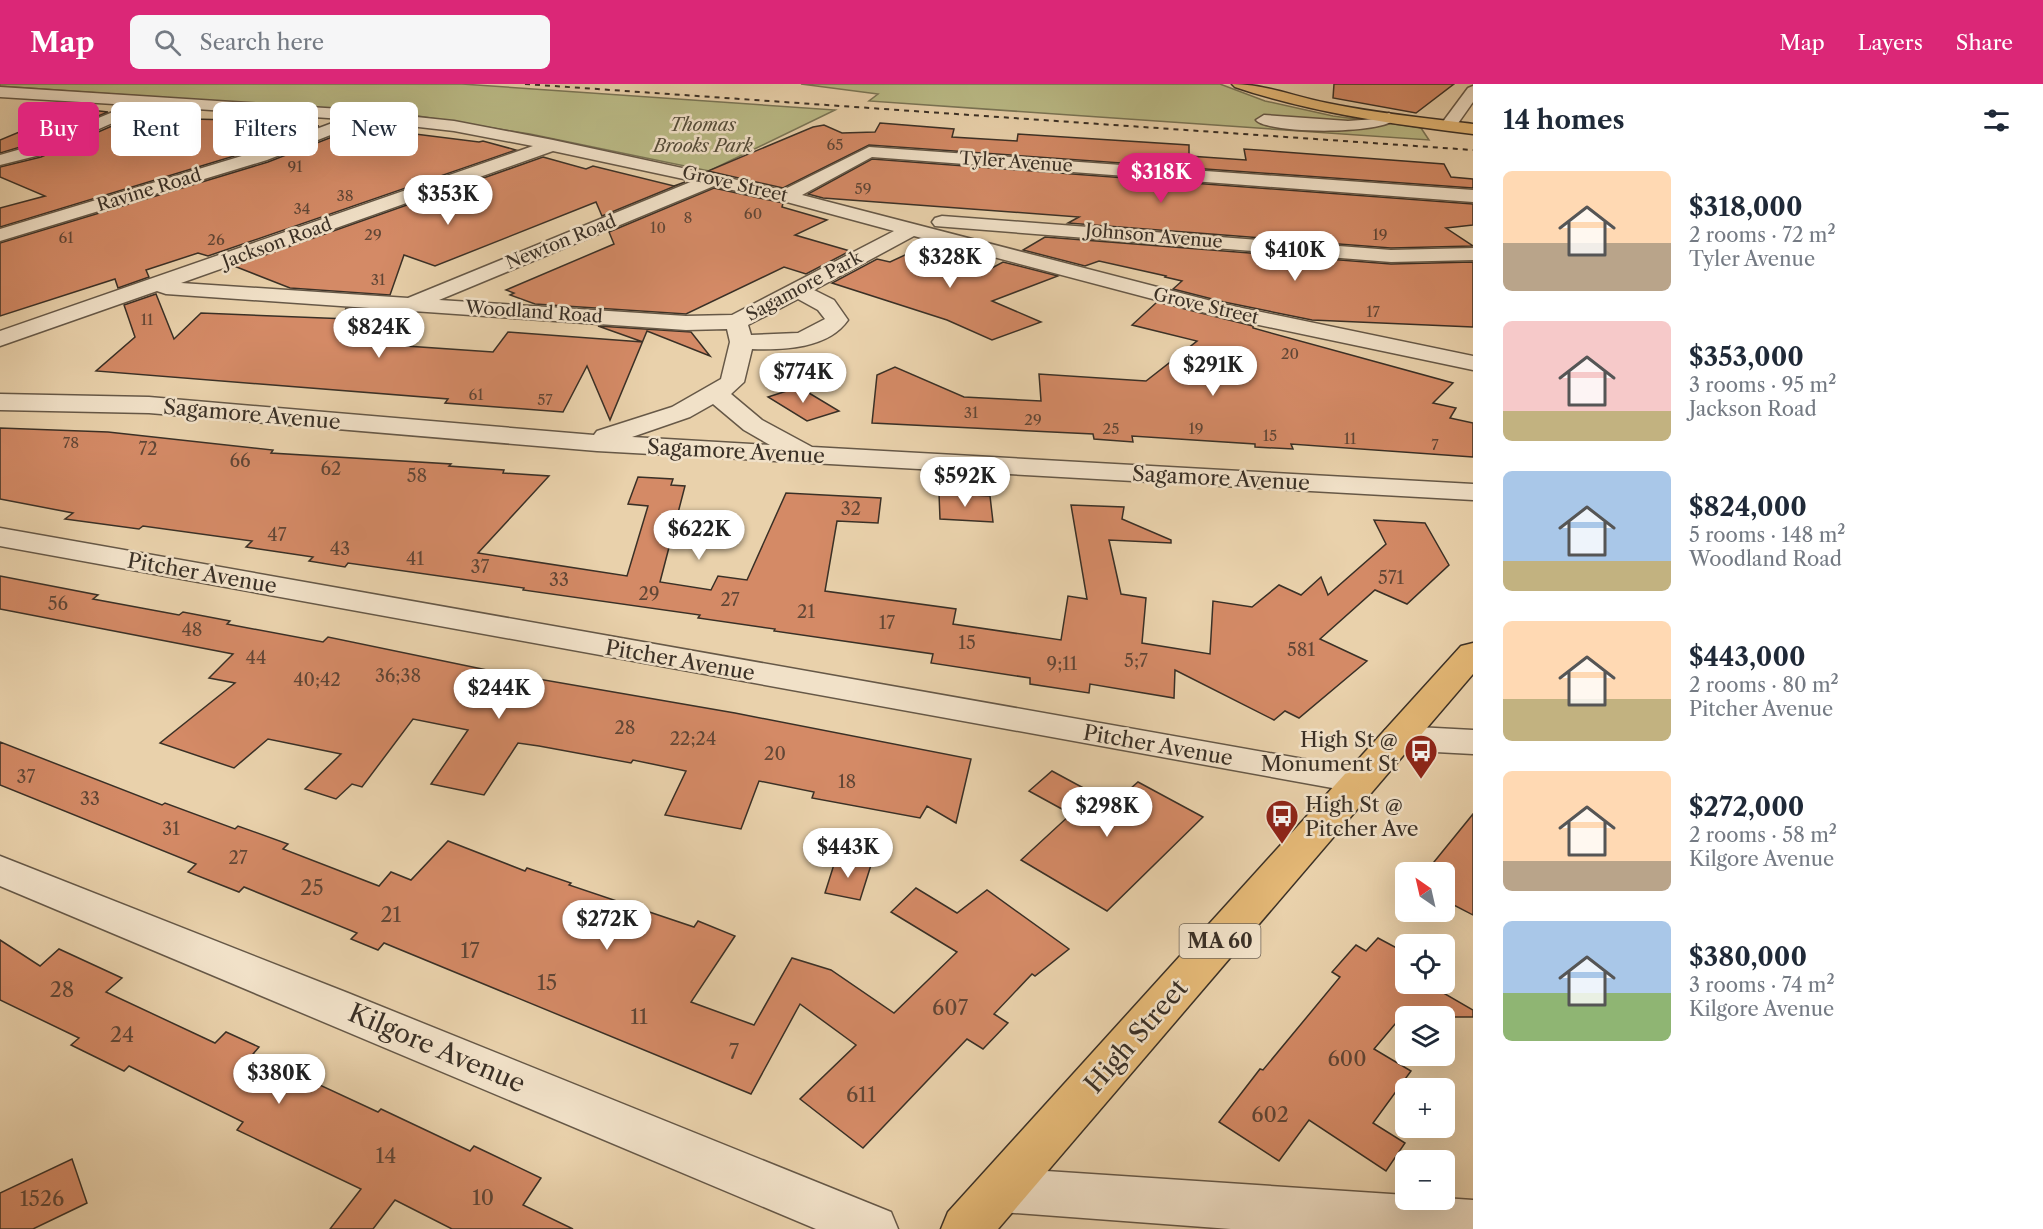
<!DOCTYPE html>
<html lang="en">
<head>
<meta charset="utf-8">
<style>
	:root { --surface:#fff; --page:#f6f6f7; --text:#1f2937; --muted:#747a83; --accent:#db2777 }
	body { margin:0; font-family:"Libre Caslon Text",serif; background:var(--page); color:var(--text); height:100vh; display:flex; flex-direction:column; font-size:22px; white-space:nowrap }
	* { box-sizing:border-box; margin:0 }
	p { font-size:20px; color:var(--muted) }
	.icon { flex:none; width:33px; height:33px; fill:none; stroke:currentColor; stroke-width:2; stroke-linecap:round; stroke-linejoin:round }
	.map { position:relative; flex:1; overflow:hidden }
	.side { display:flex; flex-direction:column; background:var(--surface); width:570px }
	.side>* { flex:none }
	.guide { position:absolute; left:18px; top:18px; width:570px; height:54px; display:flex; gap:12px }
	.needle { width:39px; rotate:326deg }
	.fabs { position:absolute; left:1395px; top:778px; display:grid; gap:12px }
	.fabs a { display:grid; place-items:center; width:60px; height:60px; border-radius:9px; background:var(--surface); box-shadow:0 6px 24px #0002; font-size:30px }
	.price { position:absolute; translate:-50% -51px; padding:0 14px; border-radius:21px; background:#fff; color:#222; font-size:20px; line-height:39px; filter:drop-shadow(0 2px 3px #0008) }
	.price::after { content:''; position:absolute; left:50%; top:36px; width:18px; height:14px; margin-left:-9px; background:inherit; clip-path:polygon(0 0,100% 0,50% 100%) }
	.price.selected { background:var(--accent); color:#fff }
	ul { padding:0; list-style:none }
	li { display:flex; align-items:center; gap:18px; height:150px; padding:0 30px }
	li span { display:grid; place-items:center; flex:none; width:168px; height:120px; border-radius:9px; color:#555 }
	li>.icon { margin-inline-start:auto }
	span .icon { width:72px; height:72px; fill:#fffc; stroke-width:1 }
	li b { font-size:26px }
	h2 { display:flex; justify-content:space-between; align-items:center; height:72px; padding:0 30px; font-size:26px }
	.pill { padding:0 21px; border-radius:9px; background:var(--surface); box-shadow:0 6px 24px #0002; font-size:21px; line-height:54px }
	.pill.selected { background:var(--accent); color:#fff }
	header { display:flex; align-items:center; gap:36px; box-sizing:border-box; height:84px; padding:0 30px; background:var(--accent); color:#fff }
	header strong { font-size:28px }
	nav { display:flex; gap:33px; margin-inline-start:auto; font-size:21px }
	.search { width:420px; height:54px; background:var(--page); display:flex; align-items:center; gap:15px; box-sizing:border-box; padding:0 21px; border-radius:9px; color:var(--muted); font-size:22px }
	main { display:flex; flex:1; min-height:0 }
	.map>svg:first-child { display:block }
</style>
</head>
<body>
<header>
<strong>Map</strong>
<div class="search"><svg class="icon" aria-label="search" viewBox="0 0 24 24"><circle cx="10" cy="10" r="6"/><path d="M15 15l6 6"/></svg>Search here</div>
<nav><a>Map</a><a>Layers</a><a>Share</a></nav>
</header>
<main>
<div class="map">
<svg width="1473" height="1145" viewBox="0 0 1473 1145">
	<rect width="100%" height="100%" fill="#e9d1ab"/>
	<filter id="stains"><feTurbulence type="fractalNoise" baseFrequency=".00333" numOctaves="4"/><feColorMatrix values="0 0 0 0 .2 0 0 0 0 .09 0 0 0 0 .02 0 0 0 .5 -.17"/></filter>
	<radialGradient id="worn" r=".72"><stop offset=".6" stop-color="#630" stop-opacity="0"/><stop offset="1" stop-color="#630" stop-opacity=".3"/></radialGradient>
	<g fill="#baba86" stroke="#7a7556" stroke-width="1.5">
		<path d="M 0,0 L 462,0 L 835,26 L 709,87 L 530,50 L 412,31 L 0,2 Z"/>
		<path d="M 801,0 L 1220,0 L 1265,17 L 1333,32 L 1417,43 L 1421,44 L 1429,56 L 869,17 L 878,10 Z"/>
	</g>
	<g fill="#d48a66" stroke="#3a3026" stroke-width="1.5">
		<path d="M 1334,0 L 1454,0 L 1416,29 L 1333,14 Z"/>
		<path d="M 82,25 L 108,28 L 27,61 L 0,69 L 0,56 L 72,26 Z"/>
		<path d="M 156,30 L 191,35 L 285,37 L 319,42 L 254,66 L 0,143 L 0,124 L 45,112 L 0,93 L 0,83 L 41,73 L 137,31 L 151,32 Z"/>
		<path d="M 880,39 L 954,45 L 952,53 L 1017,57 L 1018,50 L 1189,61 L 1189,72 L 1246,76 L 1244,65 L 1444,80 L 1451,93 L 1473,95 L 1473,104 L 869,61 L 783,104 L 708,87 L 813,43 L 824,41 L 842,49 L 875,48 Z"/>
		<path d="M 375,45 L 479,58 L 483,57 L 516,66 L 208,172 L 198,169 L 146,186 L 149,193 L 118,204 L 115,195 L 0,232 L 0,159 L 268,78 L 350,46 L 369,48 Z"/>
		<path d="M 543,73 L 586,85 L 593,82 L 674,102 L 685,98 L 602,132 L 596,118 L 435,182 L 404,171 L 390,211 L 290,204 L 234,182 Z"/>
		<path d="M 872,75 L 1473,120 L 1473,141 L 1446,144 L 1473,162 L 1391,164 L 1068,139 L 1079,133 L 823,114 L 808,110 Z"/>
		<path d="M 714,104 L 783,119 L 782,123 L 827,136 L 795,151 L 850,167 L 806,190 L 784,183 L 686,230 L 535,220 L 510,211 L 514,209 L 506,206 L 614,160 L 609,148 Z"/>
		<path d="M 1045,153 L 1391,180 L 1473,178 L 1473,243 L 1312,236 L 1224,218 L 1173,205 L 1182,197 L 1165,193 L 1166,192 L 1099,177 L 1085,182 L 1023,166 Z"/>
		<path d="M 920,164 L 992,184 L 1003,178 L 1058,192 L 992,217 L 1041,238 L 992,256 L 947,236 L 832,199 L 877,175 L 890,178 Z"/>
		<path d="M 156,210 L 174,255 L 201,229 L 374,236 L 345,225 L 384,227 L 380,239 L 409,241 L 392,261 L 493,268 L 508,248 L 643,258 L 598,242 L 691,248 L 710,272 L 647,247 L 610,336 L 587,282 L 563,328 L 445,319 L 448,315 L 96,287 L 135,253 L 124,221 Z"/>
		<path d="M 1157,218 L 1253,242 L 1253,244 L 1453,299 L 1433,319 L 1456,324 L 1450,334 L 1473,339 L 1473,373 L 1291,360 L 1293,365 L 1255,363 L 1255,360 L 1132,352 L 1133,358 L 1094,355 L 1093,350 L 872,339 L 877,291 L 895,283 L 964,313 L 1041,317 L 1039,290 L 1146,297 L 1197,257 L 1132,241 Z"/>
		<path d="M 799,303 L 839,327 L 807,337 L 768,313 Z"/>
		<path d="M 0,344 L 108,348 L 273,366 L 271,369 L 451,380 L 449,382 L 504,386 L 503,389 L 549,392 L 478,469 L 627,492 L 648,422 L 628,420 L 638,393 L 673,395 L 671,401 L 685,402 L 660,498 L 711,506 L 718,492 L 747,496 L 786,409 L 881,414 L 878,439 L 837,437 L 825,507 L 956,525 L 953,540 L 1061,556 L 1068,512 L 1087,515 L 1071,421 L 1124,423 L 1122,435 L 1171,456 L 1171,459 L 1109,456 L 1121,510 L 1146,514 L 1142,559 L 1210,570 L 1213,517 L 1252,523 L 1279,501 L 1301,511 L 1321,493 L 1328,511 L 1386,460 L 1374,436 L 1425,439 L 1449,481 L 1407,520 L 1375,506 L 1320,555 L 1367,577 L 1299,634 L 1285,627 L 1274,636 L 1175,586 L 1174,614 L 1090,600 L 1089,609 L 1030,600 L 1030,594 L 931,579 L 933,570 L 774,547 L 775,545 L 698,534 L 700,531 L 523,506 L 524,504 L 348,479 L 345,483 L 309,477 L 313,473 L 246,463 L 252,457 L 143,442 L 139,445 L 65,435 L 73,429 L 0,415 Z"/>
		<path d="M 939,409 L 990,412 L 993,438 L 940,435 Z"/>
		<path d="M 0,492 L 98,511 L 93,515 L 179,531 L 183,528 L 230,537 L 227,540 L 323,558 L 328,553 L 487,586 L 735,629 L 971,675 L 956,739 L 927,722 L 920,734 L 812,714 L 814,708 L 759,697 L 741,745 L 665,731 L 686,687 L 633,676 L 631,679 L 539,662 L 518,659 L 484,711 L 431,700 L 468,646 L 413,635 L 362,703 L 352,700 L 336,715 L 305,705 L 341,670 L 268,655 L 234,684 L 160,659 L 235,599 L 209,594 L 233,570 L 0,525 Z"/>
		<path d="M 0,658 L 162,721 L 165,719 L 235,745 L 238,742 L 288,760 L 283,765 L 379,802 L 391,788 L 411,796 L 448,757 L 525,787 L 527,784 L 571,799 L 569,801 L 694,843 L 698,837 L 735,852 L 691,918 L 754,941 L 792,874 L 831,886 L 894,929 L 957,868 L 891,828 L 916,804 L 957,829 L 987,806 L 1069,865 L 1035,892 L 1032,890 L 994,930 L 1008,939 L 983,965 L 967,955 L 863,1064 L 800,1015 L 856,961 L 800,920 L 751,1010 L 384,859 L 378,866 L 351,855 L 357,849 L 244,803 L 239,808 L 188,788 L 196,780 L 0,701 Z"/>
		<path d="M 1052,687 L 1113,720 L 1138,698 L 1203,733 L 1107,827 L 1021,776 L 1071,730 L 1029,707 Z"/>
		<path d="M 1473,730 L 1473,831 L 1444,816 L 1444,789 L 1425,789 Z"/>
		<path d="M 836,774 L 871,781 L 860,816 L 825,809 Z"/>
		<path d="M 1378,854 L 1406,869 L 1406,900 L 1428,900 L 1473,926 L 1473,933 L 1401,933 L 1374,965 L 1411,987 L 1373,1039 L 1405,1059 L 1386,1087 L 1309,1036 L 1279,1077 L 1219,1038 L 1260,985 L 1263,986 L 1340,893 L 1332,888 L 1356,861 L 1366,867 Z"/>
		<path d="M 0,856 L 40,882 L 59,865 L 122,894 L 106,908 L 215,959 L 226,948 L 259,963 L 253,970 L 378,1028 L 381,1025 L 470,1067 L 474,1062 L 541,1094 L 523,1121 L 573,1145 L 452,1145 L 395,1116 L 373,1145 L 330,1145 L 361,1105 L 237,1046 L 243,1038 L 129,982 L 124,987 L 71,961 L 79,954 L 0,916 Z"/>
		<path d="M 72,1075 L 87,1119 L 33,1145 L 0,1145 L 0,1109 Z"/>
	</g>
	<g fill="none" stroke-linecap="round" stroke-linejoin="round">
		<g stroke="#665847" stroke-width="3">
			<g id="minor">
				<path d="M 1473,2 L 1473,18 L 1454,45 L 1442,45 L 1440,42 L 1442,39 L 1468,4 Z"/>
				<path d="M 0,3 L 341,25 L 454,37 L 553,56 L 783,106 L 869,63 L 1473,106 L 1473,118 L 872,73 L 802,111 L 1223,220 L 1473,272 L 1473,286 L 1221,233 L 914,152 L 814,206 L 834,216 L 848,236 C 828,265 783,266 752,265 L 744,298 L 731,310 L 762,336 L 812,363 L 1473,400 L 1473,416 L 597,367 L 149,329 L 0,326 L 0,310 L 149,313 L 594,351 L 597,347 L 672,323 L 721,295 L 730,258 L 727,245 L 686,246 L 166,210 L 157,207 L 0,262 L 0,247 L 533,62 L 454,47 L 366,37 L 267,76 L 0,157 L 0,145 L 255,68 L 343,35 L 151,22 L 40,71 L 0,81 L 0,71 L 28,63 L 130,21 L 0,13 ZM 553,67 L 693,97 L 408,214 L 181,199 ZM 714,102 L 783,117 L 894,147 L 732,231 L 686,232 L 439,216 ZM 798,215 L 818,226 L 825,235 L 798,249 L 751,251 L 748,241 ZM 713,320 L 744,346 L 770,361 L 632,353 L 690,333 Z"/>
				<path d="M 1389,29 L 1397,34 C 1384,51 1267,50 1256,36 L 1264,31 L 1348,37 L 1375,35 Z"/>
				<path d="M 942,132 L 1391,166 L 1473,164 L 1473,176 L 1391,178 L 935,142 L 932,138 L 935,134 Z"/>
				<path d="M 0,444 L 1360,685 L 1373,688 L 1378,697 L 1373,706 L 1360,709 L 0,462 Z"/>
				<path d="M 1398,642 L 1473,646 L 1473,670 L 1398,666 L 1385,662 L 1380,654 L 1385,646 Z"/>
				<path d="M 0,772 L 348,909 L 891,1128 L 898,1145 L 816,1145 L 0,802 Z"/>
				<path d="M 1001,1084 L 1406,1111 L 1406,1116 L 1444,1116 L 1444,1114 L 1473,1116 L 1473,1145 L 1231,1145 L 1001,1128 L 983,1122 L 976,1106 L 983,1090 Z"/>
			</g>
		</g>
		<g stroke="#3a3026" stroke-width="3">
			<g id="major">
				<path d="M 1232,0 C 1265,0 1295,13 1327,19 C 1375,29 1424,34 1473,40 L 1473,50 C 1392,40 1312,29 1235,3 Z"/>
				<path d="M 1473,559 L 1473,590 L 998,1145 L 941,1145 L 948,1128 L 1461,562 Z"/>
			</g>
		</g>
		<use href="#minor" fill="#f1e1c8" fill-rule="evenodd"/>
		<use href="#major" fill="#e4b876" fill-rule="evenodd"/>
		<path stroke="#3a3026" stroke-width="2" stroke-dasharray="5 5" stroke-linecap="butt" d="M 525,0 L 1473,66"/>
	</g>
	<defs>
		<g id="bus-pin" transform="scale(1.725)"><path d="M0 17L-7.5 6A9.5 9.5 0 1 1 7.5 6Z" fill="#8f2418" stroke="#f1e1c8"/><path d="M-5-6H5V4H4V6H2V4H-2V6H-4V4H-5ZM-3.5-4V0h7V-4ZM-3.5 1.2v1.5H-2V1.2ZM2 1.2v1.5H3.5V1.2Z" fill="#fff"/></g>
	</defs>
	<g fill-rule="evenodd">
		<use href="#bus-pin" x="1421" y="667"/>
		<use href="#bus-pin" x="1282" y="732"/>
	</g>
	<g text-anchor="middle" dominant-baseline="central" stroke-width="5" stroke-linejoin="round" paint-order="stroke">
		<g font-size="15" fill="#604636">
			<text x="835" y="60">65</text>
			<text x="295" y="82">91</text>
			<text x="863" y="104">59</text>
			<text x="345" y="111">38</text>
			<text x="302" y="124">34</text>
			<text x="753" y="129">60</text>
			<text x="688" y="133">8</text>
			<text x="658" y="143">10</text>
			<text x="373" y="150">29</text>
			<text x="1380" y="150">19</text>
			<text x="66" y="153">61</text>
			<text x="216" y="155">26</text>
			<text x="378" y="195">31</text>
			<text x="1373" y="227">17</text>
			<text x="147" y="235">11</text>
			<text x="1290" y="269">20</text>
			<text x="476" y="310">61</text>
			<text x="545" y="315">57</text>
			<text x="971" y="328">31</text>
			<text x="1033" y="335">29</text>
			<text x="1111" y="344">25</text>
			<text x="1196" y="344">19</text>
			<text x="1270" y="351">15</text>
			<text x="1350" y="354">11</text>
			<text x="71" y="358">78</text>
			<text x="1435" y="360">7</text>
		</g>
		<g font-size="18" font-style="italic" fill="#544c39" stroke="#f1e1c8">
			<text x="703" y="41">Thomas<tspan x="703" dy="21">Brooks Park</tspan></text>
		</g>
		<g font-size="18" fill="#3a3026" stroke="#f1e1c8">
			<text transform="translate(1016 78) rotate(4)">Tyler Avenue</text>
			<text transform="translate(735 100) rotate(13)">Grove Street</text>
			<text transform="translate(149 106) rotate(-17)">Ravine Road</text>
			<text transform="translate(1154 152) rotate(5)">Johnson Avenue</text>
			<text transform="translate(561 158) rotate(-22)">Newton Road</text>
			<text transform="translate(277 159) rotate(-20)">Jackson Road</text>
			<text transform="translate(804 202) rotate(-28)">Sagamore Park</text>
			<text transform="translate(1206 222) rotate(13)">Grove Street</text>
			<text transform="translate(534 228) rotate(4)">Woodland Road</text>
		</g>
		<g font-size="18" fill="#604636">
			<text x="148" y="365">72</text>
			<text x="240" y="377">66</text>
			<text x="331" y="385">62</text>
			<text x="417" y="392">58</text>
			<text x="851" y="425">32</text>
			<text x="277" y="451">47</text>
			<text x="340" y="465">43</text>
			<text x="415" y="475">41</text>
			<text x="480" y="483">37</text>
			<text x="1391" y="494">571</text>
			<text x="559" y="496">33</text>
			<text x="649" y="510">29</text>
			<text x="730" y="516">27</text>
			<text x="58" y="520">56</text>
			<text x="806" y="528">21</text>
			<text x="887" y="539">17</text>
			<text x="192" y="546">48</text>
			<text x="967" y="559">15</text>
			<text x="1301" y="566">581</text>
			<text x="256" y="574">44</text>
			<text x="1136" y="577">5;7</text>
			<text x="1062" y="580">9;11</text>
			<text x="398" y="592">36;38</text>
			<text x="317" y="596">40;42</text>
			<text x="625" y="644">28</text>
			<text x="693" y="655">22;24</text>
			<text x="775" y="670">20</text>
			<text x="26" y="693">37</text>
			<text x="847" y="698">18</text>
			<text x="90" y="715">33</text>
			<text x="171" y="745">31</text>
			<text x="238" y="774">27</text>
		</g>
		<rect fill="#f1e1c8" stroke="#716557" stroke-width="1.5" x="1179.5" y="840" width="81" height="34" rx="4.5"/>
		<g font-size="20" font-weight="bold" fill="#3a3026">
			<text x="1220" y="857">MA 60</text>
		</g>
		<g font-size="21" fill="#3a3026" stroke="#f1e1c8">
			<text transform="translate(252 330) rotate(5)">Sagamore Avenue</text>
			<text transform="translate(736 367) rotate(3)">Sagamore Avenue</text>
			<text transform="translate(1221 394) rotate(3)">Sagamore Avenue</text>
			<text transform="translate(202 489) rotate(10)">Pitcher Avenue</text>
			<text transform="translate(680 576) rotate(10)">Pitcher Avenue</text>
			<text transform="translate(1158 661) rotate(10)">Pitcher Avenue</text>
		</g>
		<g font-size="21" fill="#3a3026" stroke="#f1e1c8" text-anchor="end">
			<text x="1398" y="655">High St @<tspan x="1398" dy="24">Monument St</tspan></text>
			<text x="1305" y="720" text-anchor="start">High St @<tspan x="1305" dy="24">Pitcher Ave</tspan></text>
		</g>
		<g font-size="21" fill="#604636">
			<text x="312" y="803">25</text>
			<text x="391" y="830">21</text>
			<text x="470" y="866">17</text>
			<text x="547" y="898">15</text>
			<text x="62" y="905">28</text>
			<text x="950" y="923">607</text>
			<text x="639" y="932">11</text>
			<text x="122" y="950">24</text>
			<text x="734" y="967">7</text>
			<text x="1347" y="974">600</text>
			<text x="861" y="1010">611</text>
			<text x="1270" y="1030">602</text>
			<text x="386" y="1071">14</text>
			<text x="483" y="1113">10</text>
			<text x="42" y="1114">1526</text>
		</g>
		<g font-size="26" fill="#3a3026" stroke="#f1e1c8">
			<text transform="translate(1136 952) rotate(-49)">High Street</text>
			<text transform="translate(437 964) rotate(23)">Kilgore Avenue</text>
		</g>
	</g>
	<rect width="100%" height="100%" filter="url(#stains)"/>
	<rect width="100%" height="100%" fill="url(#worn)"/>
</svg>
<div class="fabs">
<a><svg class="needle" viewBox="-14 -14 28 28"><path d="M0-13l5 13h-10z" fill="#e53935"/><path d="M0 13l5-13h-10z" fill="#747a83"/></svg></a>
<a><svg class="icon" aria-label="locate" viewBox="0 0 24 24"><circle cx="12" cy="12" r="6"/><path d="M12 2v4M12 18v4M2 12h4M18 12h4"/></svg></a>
<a><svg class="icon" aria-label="layers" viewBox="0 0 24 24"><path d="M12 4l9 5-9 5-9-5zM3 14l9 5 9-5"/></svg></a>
<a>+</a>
<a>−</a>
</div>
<b class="price selected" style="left:1161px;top:120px">$318K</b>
<b class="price" style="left:448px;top:142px">$353K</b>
<b class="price" style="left:1295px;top:198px">$410K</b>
<b class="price" style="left:950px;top:205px">$328K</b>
<b class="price" style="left:379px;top:275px">$824K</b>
<b class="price" style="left:1213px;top:313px">$291K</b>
<b class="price" style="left:803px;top:320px">$774K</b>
<b class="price" style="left:965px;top:424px">$592K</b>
<b class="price" style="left:699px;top:477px">$622K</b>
<b class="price" style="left:499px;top:636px">$244K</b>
<b class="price" style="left:1107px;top:754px">$298K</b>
<b class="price" style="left:848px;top:795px">$443K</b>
<b class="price" style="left:607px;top:867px">$272K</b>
<b class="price" style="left:279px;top:1021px">$380K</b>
<div class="guide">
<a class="pill selected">Buy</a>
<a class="pill">Rent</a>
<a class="pill">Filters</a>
<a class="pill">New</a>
</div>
</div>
<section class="side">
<h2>14 homes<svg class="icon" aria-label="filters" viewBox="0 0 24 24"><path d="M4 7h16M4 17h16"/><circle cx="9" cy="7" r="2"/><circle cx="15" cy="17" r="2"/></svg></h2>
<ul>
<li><span style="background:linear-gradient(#ffd9b3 60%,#b9a48a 0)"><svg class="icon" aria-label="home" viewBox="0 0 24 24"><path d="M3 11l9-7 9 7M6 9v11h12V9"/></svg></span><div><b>$318,000</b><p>2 rooms · 72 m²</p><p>Tyler Avenue</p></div></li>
<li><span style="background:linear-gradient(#f6c9c9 75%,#c2b280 0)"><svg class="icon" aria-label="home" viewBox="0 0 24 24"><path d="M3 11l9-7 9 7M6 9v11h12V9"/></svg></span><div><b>$353,000</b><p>3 rooms · 95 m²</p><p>Jackson Road</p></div></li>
<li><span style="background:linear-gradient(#a9c7e8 75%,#c2b280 0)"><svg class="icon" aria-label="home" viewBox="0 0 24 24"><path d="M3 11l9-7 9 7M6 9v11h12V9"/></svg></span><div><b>$824,000</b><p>5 rooms · 148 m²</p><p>Woodland Road</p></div></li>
<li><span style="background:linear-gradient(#ffd9b3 65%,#c2b280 0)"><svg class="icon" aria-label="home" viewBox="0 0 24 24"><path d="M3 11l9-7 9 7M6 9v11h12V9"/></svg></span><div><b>$443,000</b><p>2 rooms · 80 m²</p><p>Pitcher Avenue</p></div></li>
<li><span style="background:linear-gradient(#ffd9b3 75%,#b9a48a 0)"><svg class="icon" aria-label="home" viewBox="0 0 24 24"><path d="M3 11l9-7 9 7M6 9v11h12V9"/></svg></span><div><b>$272,000</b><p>2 rooms · 58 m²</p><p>Kilgore Avenue</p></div></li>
<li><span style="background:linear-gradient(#a9c7e8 60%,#8fb573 0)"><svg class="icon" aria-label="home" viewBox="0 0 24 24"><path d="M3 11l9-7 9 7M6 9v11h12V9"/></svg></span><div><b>$380,000</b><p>3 rooms · 74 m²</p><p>Kilgore Avenue</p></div></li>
</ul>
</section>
</main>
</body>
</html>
